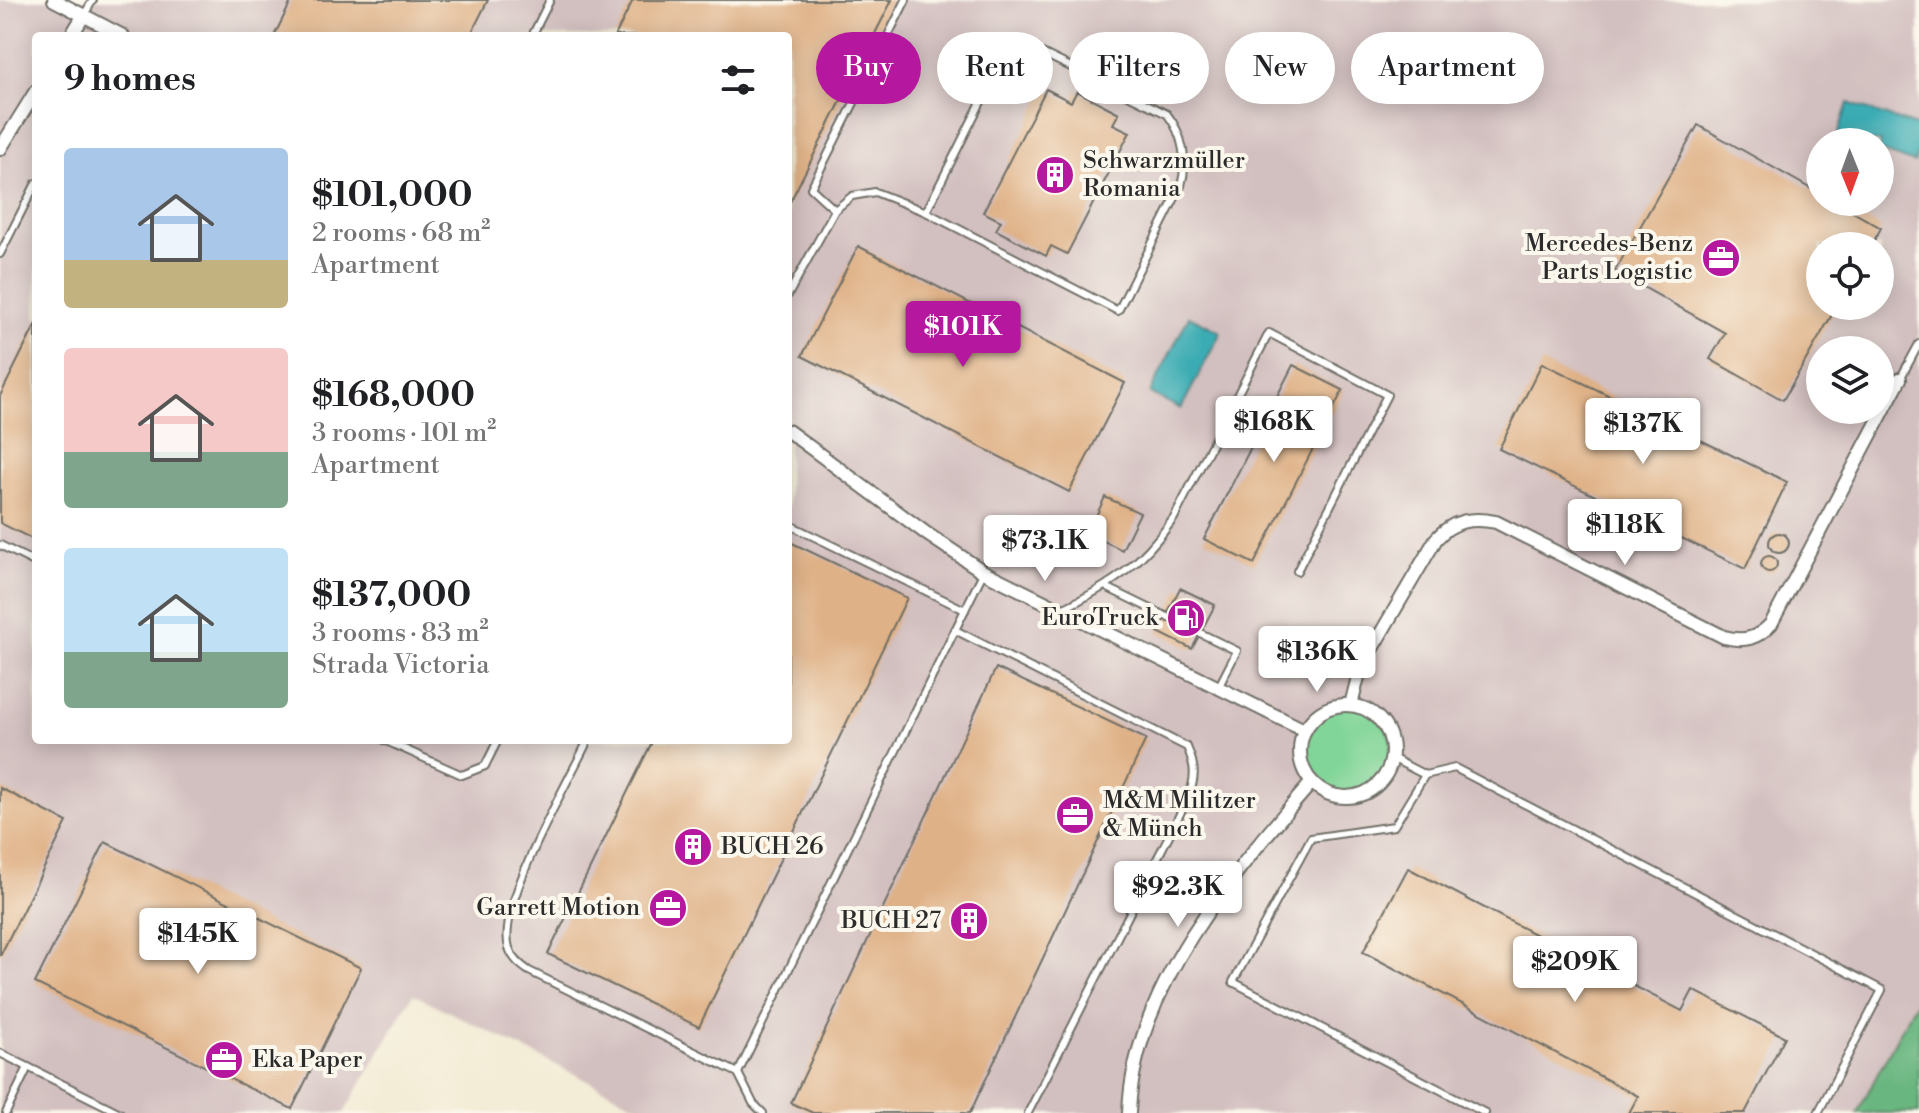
<!DOCTYPE html>
<html lang="en">
<head>
<meta charset="utf-8">
<style>
	:root { --surface:#fff; --page:#f2f2f2; --text:#202124; --muted:#757577; --accent:#b5179e }
	body { margin:0; font-family:"Libre Bodoni",serif; background:var(--page); color:var(--text); height:100vh; display:flex; flex-direction:column; font-size:30px; white-space:nowrap }
	* { box-sizing:border-box; margin:0 }
	p { font-size:26px; color:var(--muted) }
	.icon { flex:none; width:44px; height:44px; fill:none; stroke:currentColor; stroke-width:2; stroke-linecap:round; stroke-linejoin:round }
	.map { position:relative; flex:1; overflow:hidden }
	.panel { position:absolute; left:32px; top:32px; width:760px; height:712px; display:flex; flex-direction:column; background:var(--surface); border-radius:8px; box-shadow:0 4px 20px #0003 }
	.panel>* { flex:none }
	.banner { position:absolute; left:816px; top:32px; width:760px; height:72px; display:flex; gap:16px }
	.needle { width:52px; rotate:179deg }
	.fabs { position:absolute; left:1806px; top:128px; display:grid; gap:16px }
	.fabs a { display:grid; place-items:center; width:88px; height:88px; border-radius:50%; background:var(--surface); box-shadow:0 4px 20px #0003; font-size:40px }
	.price { position:absolute; translate:-50% -68px; padding:0 18px; border-radius:8px; background:#fff; color:#222; font-size:26px; line-height:52px; filter:drop-shadow(0 2px 4px #0008) }
	.price::after { content:''; position:absolute; left:50%; top:48px; width:24px; height:18px; margin-left:-12px; background:inherit; clip-path:polygon(0 0,100% 0,50% 100%) }
	.price.selected { background:var(--accent); color:#fff }
	ul { padding:0; list-style:none }
	li { display:flex; align-items:center; gap:24px; height:200px; padding:0 32px }
	li span { display:grid; place-items:center; flex:none; width:224px; height:160px; border-radius:8px; color:#555 }
	li>.icon { margin-inline-start:auto }
	span .icon { width:96px; height:96px; fill:#fffc; stroke-width:1 }
	li b { font-size:34px }
	h2 { display:flex; justify-content:space-between; align-items:center; height:96px; padding:0 32px; font-size:34px }
	.tag { padding:0 28px; border-radius:36px; background:var(--surface); box-shadow:0 4px 20px #0003; font-size:28px; line-height:72px }
	.tag.selected { background:var(--accent); color:#fff }
	.map>svg:first-child { display:block }
</style>
</head>
<body>
<div class="map">
<svg width="1919" height="1113" viewBox="0 0 1919 1113">
	<rect width="100%" height="100%" fill="#fbf7ec"/>
	<filter id="ink" filterUnits="userSpaceOnUse"><feTurbulence type="fractalNoise" baseFrequency=".0125" numOctaves="2"/><feDisplacementMap in="SourceGraphic" scale="16" xChannelSelector="R" yChannelSelector="G"/><feConvolveMatrix kernelMatrix="1 2 1 2 8 2 1 2 1" color-interpolation-filters="sRGB"/></filter>
	<filter id="wash" filterUnits="userSpaceOnUse"><feTurbulence type="fractalNoise" baseFrequency=".006" numOctaves="4" result="noise"/><feDisplacementMap in="SourceGraphic" scale="32" xChannelSelector="R" yChannelSelector="G"/><feGaussianBlur stdDeviation="1.8" result="paint"/><feColorMatrix in="noise" values="0 0 0 0 0 0 0 0 0 0 0 0 0 0 0 0 0 1.4 0 .05"/><feComposite in="paint" operator="in"/></filter>
	<g filter="url(#wash)">
		<rect width="100%" height="100%" fill="#f3ecd6"/>
		<path fill="#d2bfbf" fill-rule="evenodd" d="M 0,0 L 1919,0 L 1919,996 L 1857,1113 L 653,1113 L 413,994 L 344,1113 L 0,1113 ZM 36,36 L 788,36 L 788,740 L 36,740 ZM 1820,142 L 1880,142 L 1880,202 L 1820,202 ZM 1820,246 L 1880,246 L 1880,306 L 1820,306 ZM 1820,350 L 1880,350 L 1880,410 L 1820,410 Z"/>
		<circle fill="#82d598" stroke="#568062" stroke-width="2" cx="1346" cy="751" r="46"/>
		<path fill="#69b680" stroke="#4a7056" stroke-width="2" d="M 1919,996 L 1919,1113 L 1857,1113 Z"/>
		<g fill="#3aacb3" stroke="#326c6f" stroke-width="2">
			<path d="M 1848,103 L 1919,127 L 1919,149 L 1914,163 L 1880,151 L 1880,142 L 1852,142 L 1837,137 Z"/>
			<path d="M 1189,316 L 1221,332 L 1181,409 L 1150,393 Z"/>
		</g>
		<g id="blocks">
			<g fill="#dfb186">
				<path d="M 292,0 L 488,0 L 470,36 L 274,36 Z"/>
				<path d="M 633,0 L 892,0 L 788,206 L 788,36 L 615,36 Z"/>
				<path d="M 1046,89 L 1071,102 L 1077,91 L 1119,113 L 1113,124 L 1130,132 L 1067,254 L 1051,246 L 1046,256 L 996,230 L 1001,221 L 983,212 Z"/>
				<path d="M 1698,125 L 1820,194 L 1820,202 L 1835,202 L 1881,228 L 1871,246 L 1820,246 L 1820,306 L 1837,306 L 1783,400 L 1710,359 L 1725,333 L 1615,271 Z"/>
				<path d="M 858,246 L 1125,383 L 1069,492 L 802,356 Z"/>
				<path d="M 36,324 L 36,541 L 0,523 L 0,396 Z"/>
				<path d="M 1542,363 L 1787,482 L 1745,569 L 1499,449 Z"/>
				<path d="M 1293,365 L 1343,390 L 1254,564 L 1204,539 Z"/>
				<path d="M 1105,497 L 1140,513 L 1122,550 L 1088,533 Z"/>
				<circle cx="1779" cy="543" r="10"/>
				<path d="M 788,541 L 907,598 L 699,1027 L 548,954 L 653,740 L 788,740 Z"/>
				<circle cx="1769" cy="564" r="8"/>
				<path d="M 1180,588 L 1215,605 L 1192,649 L 1158,632 Z"/>
				<path d="M 996,668 L 1146,739 L 970,1113 L 813,1113 L 791,1103 Z"/>
				<path d="M 0,788 L 67,822 L 0,956 Z"/>
				<path d="M 105,842 L 361,968 L 292,1109 L 35,983 Z"/>
				<path d="M 1408,868 L 1682,1011 L 1693,990 L 1785,1037 L 1745,1113 L 1629,1113 L 1638,1096 L 1363,952 Z"/>
			</g>
		</g>
	</g>
	<g filter="url(#ink)">
		<use href="#blocks" fill-opacity="0" stroke="#716f67" stroke-width="2"/>
		<g fill="none" stroke-linecap="round" stroke-linejoin="round">
			<g stroke="#716f67" stroke-width="10">
				<g id="service">
					<path d="M 84,15 L 93,0"/>
					<path d="M 532,36 L 550,0"/>
					<path d="M 835,210 L 811,188 L 906,0"/>
					<path d="M 0,254 L 36,183"/>
					<path d="M 788,295 L 835,210 L 852,196 L 875,192 L 926,212 L 1118,311 L 1181,186 C 1188,161 1183,134 1167,114 L 1042,53 L 1018,55 L 997,70 L 926,212"/>
					<path d="M 1900,379 L 1919,344"/>
					<path d="M 788,524 L 965,610"/>
					<path d="M 0,545 L 36,563"/>
					<path d="M 1108,588 L 1237,651 L 1218,688"/>
					<path d="M 1060,610 C 1112,585 1140,566 1174,518 L 1269,333 L 1387,395 L 1297,571"/>
					<path d="M 955,630 L 1187,747 C 1196,767 1196,779 1187,800 L 1028,1113"/>
					<path d="M 384,740 L 462,775 L 485,766 L 498,740"/>
					<path d="M 588,740 C 568,783 496,905 509,948 C 513,959 520,965 529,971 L 738,1073 L 753,1103 L 763,1113"/>
					<path d="M 1392,758 L 1425,775"/>
					<path d="M 0,1053 L 120,1113"/>
					<path d="M 738,1073 L 983,573"/>
					<path d="M 6,1113 L 28,1067"/>
					<path d="M 1485,1113 L 1233,982 L 1311,838 L 1394,826 L 1425,775 L 1455,768 L 1882,990 L 1818,1113"/>
				</g>
			</g>
			<g stroke="#716f67" stroke-width="16">
				<g id="minor">
					<path d="M 54,0 L 123,36"/>
					<path d="M 71,36 L 84,15"/>
					<path d="M 0,149 L 36,91"/>
					<path d="M 788,431 L 927,534 L 984,572 L 1304,730"/>
					<circle cx="1346" cy="751" r="46"/>
					<path d="M 1351,705 L 1360,669 L 1436,539 C 1453,520 1472,517 1496,522 L 1724,637 C 1744,642 1757,639 1771,624 L 1900,379"/>
					<path d="M 1129,1113 C 1133,988 1233,873 1312,782"/>
				</g>
			</g>
			<use href="#service" stroke="#fff" stroke-width="6"/>
			<use href="#minor" stroke="#fff" stroke-width="12"/>
		</g>
	</g>
	<defs>
		<g id="building-disc" transform="scale(2)"><circle r="9.5" fill="#b5179e" stroke="#fbf7ec"/><path d="M-4-6H4V6H1V3H-1V6H-4ZM-2.5-4.3h1.7v1.8h-1.7ZM.8-4.3h1.7v1.8H.8ZM-2.5-1h1.7V.8h-1.7ZM.8-1h1.7V.8H.8Z" fill="#fff"/></g>
		<g id="office-disc" transform="scale(2)"><circle r="9.5" fill="#b5179e" stroke="#fbf7ec"/><path d="M-6-3h4V-5.5h4V-3h4V5H-6ZM-1-4.5V-3h2v-1.5ZM-6 0V1H6V0Z" fill="#fff"/></g>
		<g id="fuel-disc" transform="scale(2)"><circle r="9.5" fill="#b5179e" stroke="#fbf7ec"/><path d="M-5.5-6h7V0h2V4h1.3V-2.5L3-4.5l.8-.8L6-3V5H2.5V1h-1V6h-7ZM-4.2-4.7v3.2H.2V-4.7Z" fill="#fff"/></g>
	</defs>
	<g fill-rule="evenodd">
		<use href="#building-disc" x="1055" y="175"/>
		<use href="#office-disc" x="1721" y="258"/>
		<use href="#fuel-disc" x="1186" y="618"/>
		<use href="#office-disc" x="1075" y="815"/>
		<use href="#building-disc" x="693" y="847"/>
		<use href="#office-disc" x="668" y="908"/>
		<use href="#building-disc" x="969" y="921"/>
		<use href="#office-disc" x="224" y="1060"/>
	</g>
	<g text-anchor="middle" dominant-baseline="central" stroke-width="8" stroke-linejoin="round" paint-order="stroke">
		<g font-size="24" fill="#2b2b2b" stroke="#fbf7ec" text-anchor="start">
			<text x="1083" y="161">Schwarzmüller<tspan x="1083" dy="28">Romania</tspan></text>
			<text x="1693" y="244" text-anchor="end">Mercedes-Benz<tspan x="1693" dy="28">Parts Logistic</tspan></text>
			<text x="1158" y="618" text-anchor="end">EuroTruck</text>
			<text x="1103" y="801">M&amp;M Militzer<tspan x="1103" dy="28">&amp; Münch</tspan></text>
			<text x="721" y="847">BUCH 26</text>
			<text x="640" y="908" text-anchor="end">Garrett Motion</text>
			<text x="941" y="921" text-anchor="end">BUCH 27</text>
			<text x="252" y="1060">Eka Paper</text>
		</g>
	</g>
</svg>
<div class="fabs">
<a><svg class="needle" viewBox="-14 -14 28 28"><path d="M0-13l5 13h-10z" fill="#e53935"/><path d="M0 13l5-13h-10z" fill="#757577"/></svg></a>
<a><svg class="icon" aria-label="locate" viewBox="0 0 24 24"><circle cx="12" cy="12" r="6"/><path d="M12 2v4M12 18v4M2 12h4M18 12h4"/></svg></a>
<a><svg class="icon" aria-label="layers" viewBox="0 0 24 24"><path d="M12 4l9 5-9 5-9-5zM3 14l9 5 9-5"/></svg></a>
</div>
<b class="price selected" style="left:963px;top:369px">$101K</b>
<b class="price" style="left:1274px;top:464px">$168K</b>
<b class="price" style="left:1643px;top:466px">$137K</b>
<b class="price" style="left:1625px;top:567px">$118K</b>
<b class="price" style="left:1045px;top:583px">$73.1K</b>
<b class="price" style="left:1317px;top:694px">$136K</b>
<b class="price" style="left:1178px;top:929px">$92.3K</b>
<b class="price" style="left:198px;top:976px">$145K</b>
<b class="price" style="left:1575px;top:1004px">$209K</b>
<div class="banner">
<a class="tag selected">Buy</a>
<a class="tag">Rent</a>
<a class="tag">Filters</a>
<a class="tag">New</a>
<a class="tag">Apartment</a>
</div>
<section class="panel">
<h2>9 homes<svg class="icon" aria-label="filters" viewBox="0 0 24 24"><path d="M4 7h16M4 17h16"/><circle cx="9" cy="7" r="2"/><circle cx="15" cy="17" r="2"/></svg></h2>
<ul>
<li><span style="background:linear-gradient(#a9c7e8 70%,#c2b280 0)"><svg class="icon" aria-label="home" viewBox="0 0 24 24"><path d="M3 11l9-7 9 7M6 9v11h12V9"/></svg></span><div><b>$101,000</b><p>2 rooms · 68 m²</p><p>Apartment</p></div></li>
<li><span style="background:linear-gradient(#f6c9c9 65%,#7fa58c 0)"><svg class="icon" aria-label="home" viewBox="0 0 24 24"><path d="M3 11l9-7 9 7M6 9v11h12V9"/></svg></span><div><b>$168,000</b><p>3 rooms · 101 m²</p><p>Apartment</p></div></li>
<li><span style="background:linear-gradient(#bfe0f5 65%,#7fa58c 0)"><svg class="icon" aria-label="home" viewBox="0 0 24 24"><path d="M3 11l9-7 9 7M6 9v11h12V9"/></svg></span><div><b>$137,000</b><p>3 rooms · 83 m²</p><p>Strada Victoria</p></div></li>
</ul>
</section>
</div>
</body>
</html>
